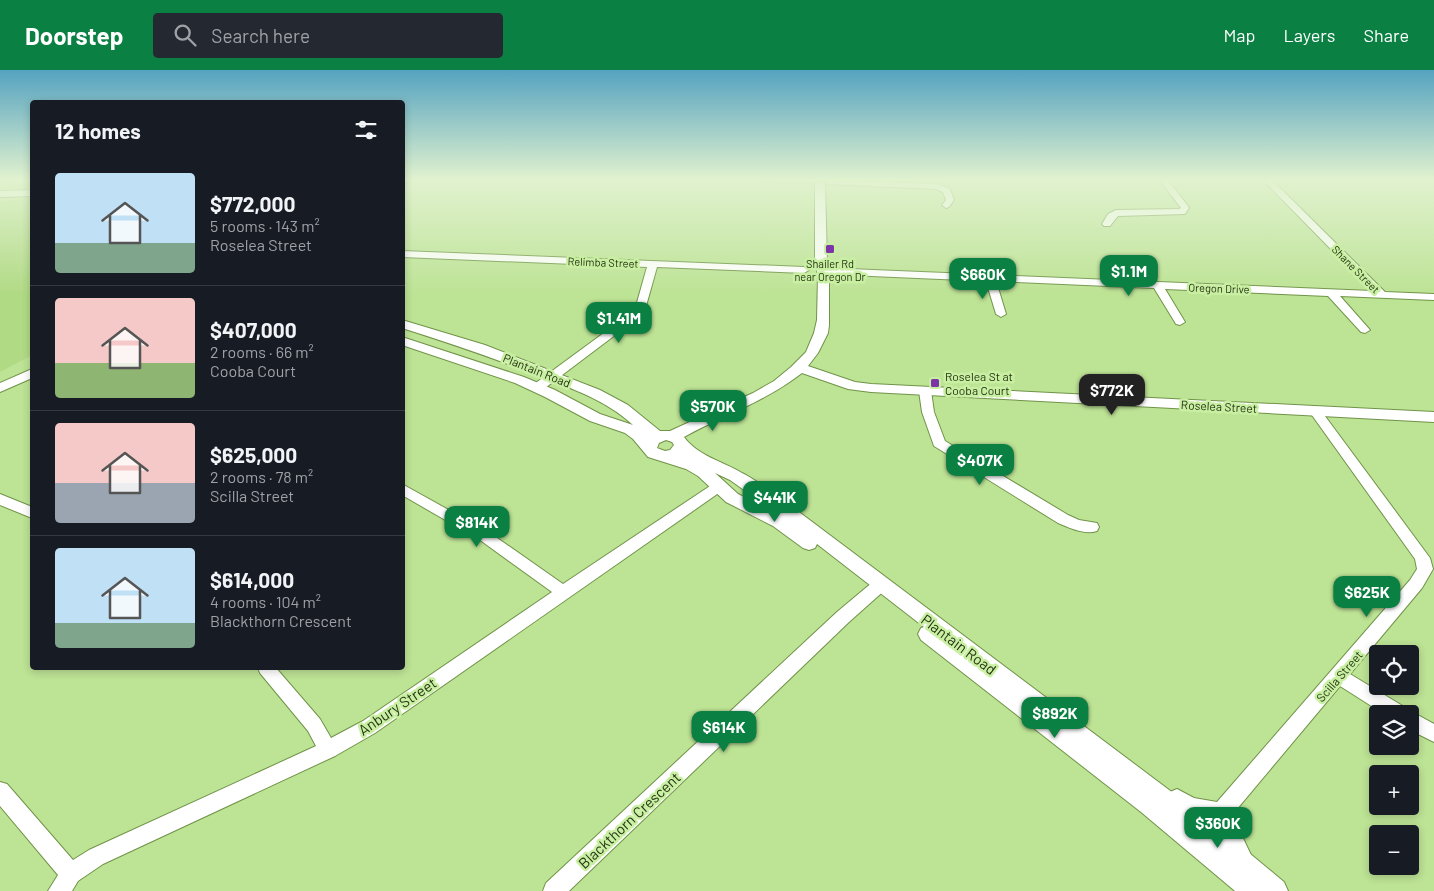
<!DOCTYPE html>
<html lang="en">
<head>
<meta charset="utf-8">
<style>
	:root { --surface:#171b24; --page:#242831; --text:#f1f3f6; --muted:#9ea1a6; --line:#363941; --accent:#0b8043 }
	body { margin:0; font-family:Barlow,sans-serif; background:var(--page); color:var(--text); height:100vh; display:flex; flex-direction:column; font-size:19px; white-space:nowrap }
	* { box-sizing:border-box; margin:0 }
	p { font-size:16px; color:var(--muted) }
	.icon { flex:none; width:28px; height:28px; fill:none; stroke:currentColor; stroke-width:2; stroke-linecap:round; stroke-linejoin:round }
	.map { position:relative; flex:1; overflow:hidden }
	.drawer { position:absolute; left:30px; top:30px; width:375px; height:570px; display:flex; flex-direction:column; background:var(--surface); border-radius:5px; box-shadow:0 2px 8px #0003 }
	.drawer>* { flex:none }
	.tools { position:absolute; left:1369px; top:575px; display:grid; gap:10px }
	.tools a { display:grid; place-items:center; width:50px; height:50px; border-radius:5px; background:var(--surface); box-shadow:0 2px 8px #0003; font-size:25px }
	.price { position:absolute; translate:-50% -42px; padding:0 11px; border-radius:10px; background:var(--accent); color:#fff; font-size:16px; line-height:32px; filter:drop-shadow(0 1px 2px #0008) }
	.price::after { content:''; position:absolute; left:50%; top:30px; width:15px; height:11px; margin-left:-8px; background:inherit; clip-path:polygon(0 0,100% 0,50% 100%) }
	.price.current { background:#222; color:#fff }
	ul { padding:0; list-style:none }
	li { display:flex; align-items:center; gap:15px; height:125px; padding:0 25px }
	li+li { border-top:1px solid var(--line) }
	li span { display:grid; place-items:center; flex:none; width:140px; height:100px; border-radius:5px; color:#555 }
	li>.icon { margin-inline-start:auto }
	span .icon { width:60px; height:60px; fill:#fffc; stroke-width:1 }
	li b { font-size:21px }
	h2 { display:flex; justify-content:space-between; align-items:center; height:60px; padding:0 25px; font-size:21px }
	header { display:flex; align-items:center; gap:30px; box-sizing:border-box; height:70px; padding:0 25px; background:var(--accent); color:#fff }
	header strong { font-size:24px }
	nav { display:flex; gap:28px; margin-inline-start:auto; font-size:18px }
	.search { width:350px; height:45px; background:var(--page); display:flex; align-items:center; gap:12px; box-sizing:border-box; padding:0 18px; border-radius:5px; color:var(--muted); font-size:19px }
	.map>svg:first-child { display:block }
</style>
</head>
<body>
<header>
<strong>Doorstep</strong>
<div class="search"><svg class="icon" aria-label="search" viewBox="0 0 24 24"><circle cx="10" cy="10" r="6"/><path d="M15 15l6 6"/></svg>Search here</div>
<nav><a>Map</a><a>Layers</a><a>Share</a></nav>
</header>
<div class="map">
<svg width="1434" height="821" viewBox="0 0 1434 821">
	<rect width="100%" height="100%" fill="#bde395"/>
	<g fill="#b1da85">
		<path d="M 0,109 L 32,109 L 32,118 L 0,120 Z"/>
		<path d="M 32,128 L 32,285 L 0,302 L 0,131 Z"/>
	</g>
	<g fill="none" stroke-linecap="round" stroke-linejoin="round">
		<g stroke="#709348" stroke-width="2">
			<g id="minor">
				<path d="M 759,109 L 816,109 L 817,111 L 813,113 L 763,111 Z"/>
				<path d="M 1159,109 L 1167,109 L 1188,136 L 1189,138 L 1185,144 L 1118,146 L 1110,156 L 1104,156 L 1102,154 L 1108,144 L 1116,140 L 1179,139 L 1181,138 Z"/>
				<path d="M 1262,109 L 1271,109 L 1385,222 L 1434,224 L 1434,230 L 1340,226 L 1370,260 L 1365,263 L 1361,262 L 1328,226 L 1165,219 L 1185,252 L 1180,255 L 1176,254 L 1154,218 L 996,211 L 1006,244 L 1001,247 L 996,244 L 986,211 L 825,204 L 820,201 L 825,198 L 1372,221 Z"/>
				<path d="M 826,110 L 937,114 L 950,119 L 954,130 L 949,137 L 946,138 L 942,135 L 946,130 L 943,122 L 936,119 L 829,114 L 826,114 Z"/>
				<path d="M 32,120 L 32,126 L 0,127 L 0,121 Z"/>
				<path d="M 402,181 L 804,197 L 809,200 L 804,203 L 657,197 L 646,236 L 639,247 L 541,321 L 533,321 L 531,318 L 533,315 L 631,243 L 636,236 L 647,197 L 402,187 Z"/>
				<path d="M 925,317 L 931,321 L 934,342 L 945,371 L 1068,445 L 1079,450 L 1097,453 L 1099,457 L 1097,461 C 1084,465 1070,458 1058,453 L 934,376 L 922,342 L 919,321 Z"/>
				<path d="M 1315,337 L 1319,338 L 1430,488 L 1433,499 L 1422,518 L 1350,604 L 1406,638 L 1408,642 L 1416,644 L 1434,654 L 1434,672 L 1410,660 L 1410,644 L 1384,644 L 1340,616 L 1232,745 L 1251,785 L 1248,792 L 1241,795 L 1234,792 L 1215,752 C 1198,748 1174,746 1167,729 L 1170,722 L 1177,719 L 1194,728 L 1217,732 L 1410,510 L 1417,499 L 1415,489 L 1309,341 Z"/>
				<path d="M 718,412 L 723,414 L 725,417 L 723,420 L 375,663 L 335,686 L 103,794 L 78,811 L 72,821 L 48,821 L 58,805 L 0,736 L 0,712 L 7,714 L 73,790 L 89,780 L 316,676 L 308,661 L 260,603 L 258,598 L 276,598 L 320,649 L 331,668 L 363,651 L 552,522 L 480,470 L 402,425 L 402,414 L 490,463 L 563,514 L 713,414 Z"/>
				<path d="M 0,424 L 32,437 L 32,448 L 0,435 Z"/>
				<path d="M 880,509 L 886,511 L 888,515 L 886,519 L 849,552 L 569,821 L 543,821 L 546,813 L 837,542 L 874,511 Z"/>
			</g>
		</g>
		<g stroke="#709348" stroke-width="2">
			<g id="tertiary">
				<path d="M 820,111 L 825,114 L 827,192 L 829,205 L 829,255 L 828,263 L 818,283 L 808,296 L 855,312 L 871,314 L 1434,342 L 1434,352 L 871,322 L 848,319 L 802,303 C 766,331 724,345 684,367 C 698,386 722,391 742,403 C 754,409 764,417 775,424 L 1213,753 L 1284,812 L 1288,821 L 1235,821 L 1141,742 L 921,570 L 918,564 L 921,558 L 924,557 L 817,474 L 815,478 L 809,480 L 803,478 L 773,456 L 726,432 L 698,406 L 686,399 L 648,387 L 633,369 L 625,363 L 590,351 L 545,327 L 515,313 L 402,275 L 402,267 L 524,307 L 555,320 L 600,344 L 633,355 C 606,330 573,319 539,306 C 494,288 449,273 402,258 L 402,250 L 485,275 L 600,320 L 628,335 L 660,361 L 670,361 L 753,323 L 774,311 L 791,297 L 806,282 L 814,263 L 817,250 L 818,205 L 815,192 L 815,114 ZM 666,370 L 672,372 L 674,375 L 670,380 L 665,381 L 657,378 L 659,373 ZM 715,403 L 730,410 L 779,445 L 738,424 Z"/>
				<path d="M 32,299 L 32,308 L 0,322 L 0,313 Z"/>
			</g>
		</g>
		<use href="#minor" fill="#fff" fill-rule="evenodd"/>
		<use href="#tertiary" fill="#fff" fill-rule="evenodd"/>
	</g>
	<linearGradient id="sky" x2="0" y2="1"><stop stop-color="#55a3c0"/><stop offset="0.49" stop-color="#e1f2cf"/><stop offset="1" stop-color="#e1f2cf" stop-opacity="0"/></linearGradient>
	<rect width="1434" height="224" fill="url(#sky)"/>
	<g fill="#7c35a8" stroke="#c9f0a2" stroke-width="2">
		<rect x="825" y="174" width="10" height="10" rx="2.5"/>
		<rect x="930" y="308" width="10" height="10" rx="2.5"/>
	</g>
	<g text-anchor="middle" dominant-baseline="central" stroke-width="5" stroke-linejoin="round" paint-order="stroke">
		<g font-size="11" fill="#253314" stroke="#c9f0a2">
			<text transform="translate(603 192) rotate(2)">Relimba Street</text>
			<text transform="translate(1356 199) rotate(45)">Shane Street</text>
			<text transform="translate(1219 218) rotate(2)">Oregon Drive</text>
		</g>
		<g font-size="11" fill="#253314" stroke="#c9f0a2">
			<text x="830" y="193">Shailer Rd<tspan x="830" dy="13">near Oregon Dr</tspan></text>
		</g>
		<g font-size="12" fill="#253314" stroke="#c9f0a2">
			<text transform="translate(537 300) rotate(22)">Plantain Road</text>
			<text transform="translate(1219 336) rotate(3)">Roselea Street</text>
			<text transform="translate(1339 606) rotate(-49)">Scilla Street</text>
		</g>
		<g font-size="12" fill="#253314" stroke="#c9f0a2" text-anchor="start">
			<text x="945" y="306">Roselea St at<tspan x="945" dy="14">Cooba Court</tspan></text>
		</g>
		<g font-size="15" fill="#253314" stroke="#c9f0a2">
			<text transform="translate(959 574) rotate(37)">Plantain Road</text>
			<text transform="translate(397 636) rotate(-34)">Anbury Street</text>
			<text transform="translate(629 750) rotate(-43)">Blackthorn Crescent</text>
		</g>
	</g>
</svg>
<div class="tools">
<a><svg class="icon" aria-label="locate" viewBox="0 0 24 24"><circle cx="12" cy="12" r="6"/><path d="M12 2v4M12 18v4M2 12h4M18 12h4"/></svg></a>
<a><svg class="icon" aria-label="layers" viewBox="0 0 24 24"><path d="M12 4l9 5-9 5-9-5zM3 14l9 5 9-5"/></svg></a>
<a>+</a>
<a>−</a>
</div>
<b class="price" style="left:1129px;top:227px">$1.1M</b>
<b class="price" style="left:983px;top:230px">$660K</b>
<b class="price" style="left:619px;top:274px">$1.41M</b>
<b class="price current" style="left:1112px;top:346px">$772K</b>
<b class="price" style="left:713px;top:362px">$570K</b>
<b class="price" style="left:980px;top:416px">$407K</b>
<b class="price" style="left:775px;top:453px">$441K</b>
<b class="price" style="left:477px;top:478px">$814K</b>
<b class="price" style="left:1367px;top:548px">$625K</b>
<b class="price" style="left:1055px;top:669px">$892K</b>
<b class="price" style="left:724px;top:683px">$614K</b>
<b class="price" style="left:1218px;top:779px">$360K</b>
<section class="drawer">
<h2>12 homes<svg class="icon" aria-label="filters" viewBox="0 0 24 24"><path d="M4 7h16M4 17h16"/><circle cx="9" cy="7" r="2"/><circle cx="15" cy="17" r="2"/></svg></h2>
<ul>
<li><span style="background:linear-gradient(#bfe0f5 70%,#7fa58c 0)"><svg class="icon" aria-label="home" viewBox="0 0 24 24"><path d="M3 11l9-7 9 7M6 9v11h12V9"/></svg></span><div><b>$772,000</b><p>5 rooms · 143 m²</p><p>Roselea Street</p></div></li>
<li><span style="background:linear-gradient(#f6c9c9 65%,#8fb573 0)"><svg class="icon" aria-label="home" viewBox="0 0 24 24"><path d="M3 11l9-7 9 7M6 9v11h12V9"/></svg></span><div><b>$407,000</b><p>2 rooms · 66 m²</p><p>Cooba Court</p></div></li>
<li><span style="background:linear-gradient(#f6c9c9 60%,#9aa5b1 0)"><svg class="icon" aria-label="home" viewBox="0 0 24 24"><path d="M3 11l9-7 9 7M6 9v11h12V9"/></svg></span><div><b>$625,000</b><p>2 rooms · 78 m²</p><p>Scilla Street</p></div></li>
<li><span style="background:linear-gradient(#bfe0f5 75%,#7fa58c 0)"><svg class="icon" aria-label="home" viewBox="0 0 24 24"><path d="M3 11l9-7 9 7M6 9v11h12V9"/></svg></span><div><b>$614,000</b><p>4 rooms · 104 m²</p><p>Blackthorn Crescent</p></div></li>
</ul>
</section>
</div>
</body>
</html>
